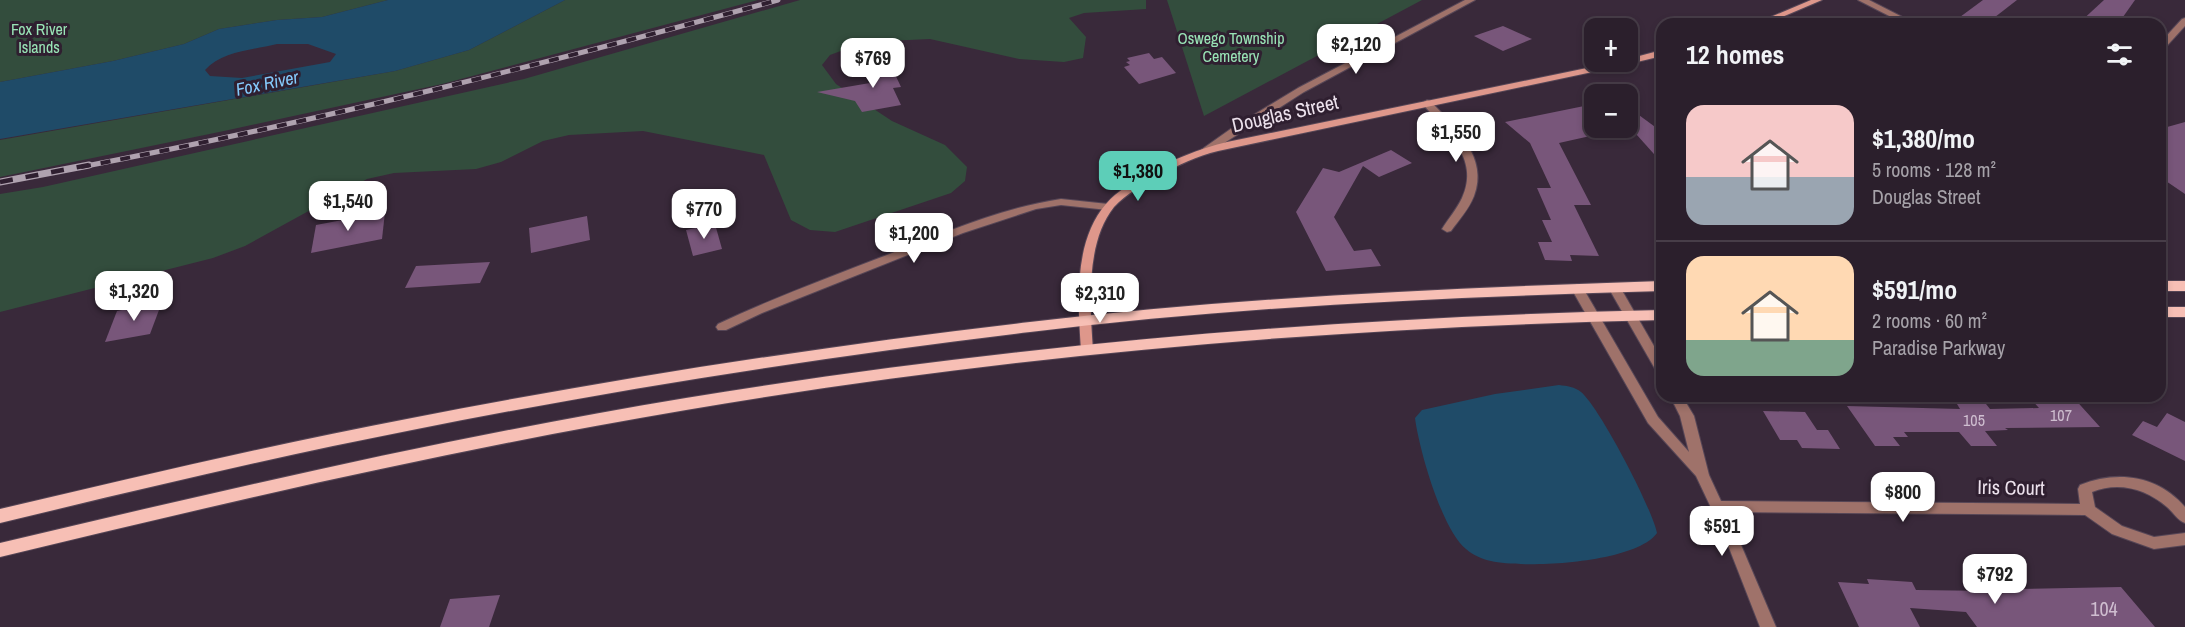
<!DOCTYPE html>
<html lang="en">
<head>
<meta charset="utf-8">
<style>
	:root { --surface:#2b1f2c; --page:#372c38; --text:#f1f3f6; --muted:#a6a2a9; --line:#473d48; --accent:#5dceb8 }
	body { margin:0; font-family:"Archivo Narrow",sans-serif; background:var(--page); color:var(--text); height:100vh; display:flex; flex-direction:column; font-size:22px; white-space:nowrap }
	* { box-sizing:border-box; margin:0 }
	p { font-size:20px; color:var(--muted) }
	.icon { flex:none; width:33px; height:33px; fill:none; stroke:currentColor; stroke-width:2; stroke-linecap:round; stroke-linejoin:round }
	.map { position:relative; flex:1; overflow:hidden }
	.details { position:absolute; left:1656px; top:18px; width:510px; height:384px; display:flex; flex-direction:column; background:var(--surface); border-radius:18px; box-shadow:0 3px 9px #0003,0 0 0 2px var(--line) }
	.details>* { flex:none }
	.controls { position:absolute; left:1584px; top:18px; display:grid; gap:12px }
	.controls a { display:grid; place-items:center; width:54px; height:54px; border-radius:12px; background:var(--surface); box-shadow:0 3px 9px #0003,0 0 0 2px var(--line); font-size:30px }
	.price { position:absolute; translate:-50% -51px; padding:0 14px; border-radius:12px; background:#fff; color:#222; font-size:20px; line-height:39px; filter:drop-shadow(0 2px 3px #0008) }
	.price::after { content:''; position:absolute; left:50%; top:36px; width:18px; height:14px; margin-left:-9px; background:inherit; clip-path:polygon(0 0,100% 0,50% 100%) }
	.price.active { background:var(--accent); color:#111 }
	ul { padding:0; list-style:none }
	li { display:flex; align-items:center; gap:18px; height:150px; padding:0 30px }
	li+li { border-top:2px solid var(--line) }
	li span { display:grid; place-items:center; flex:none; width:168px; height:120px; border-radius:18px; color:#555 }
	li>.icon { margin-inline-start:auto }
	span .icon { width:72px; height:72px; fill:#fffc; stroke-width:1 }
	li b { font-size:26px }
	h2 { display:flex; justify-content:space-between; align-items:center; height:72px; padding:0 30px; font-size:26px }
	.map>svg:first-child { display:block }
</style>
</head>
<body>
<div class="map">
<svg width="2185" height="627" viewBox="0 0 2185 627">
	<rect width="100%" height="100%" fill="#39293a"/>
	<g fill="#334d3d">
		<path d="M 0,0 L 388,0 L 322,17 L 277,20 L 219,29 L 184,44 L 113,61 L 0,82 Z"/>
		<path d="M 565,0 L 758,0 L 442,84 L 224,131 L 0,177 L 0,140 L 395,71 L 469,50 Z"/>
		<path d="M 800,0 L 1146,0 L 1146,9 L 1084,13 L 1069,18 L 1086,37 L 1083,58 L 1064,62 L 1019,59 L 930,39 L 865,42 L 830,55 L 822,65 L 836,84 L 892,121 L 945,145 L 967,167 L 965,181 L 951,193 L 835,232 L 810,230 L 791,220 L 764,155 L 643,131 L 569,135 L 543,141 L 501,162 L 476,169 L 394,173 L 367,179 L 245,246 L 213,258 L 0,312 L 0,194 L 43,187 L 524,79 Z"/>
		<path d="M 1167,0 L 1422,0 L 1204,116 Z"/>
	</g>
	<g fill="#1f4b68" fill-rule="evenodd">
		<path d="M 388,0 L 565,0 L 469,50 L 395,71 L 0,139 L 0,82 L 113,61 L 184,44 L 219,29 L 277,20 L 322,17 ZM 277,44 L 308,44 L 336,54 L 330,62 L 242,78 L 210,76 L 205,70 C 222,51 253,50 277,44 Z"/>
		<path d="M 1559,385 C 1567,386 1575,387 1581,392 C 1600,408 1652,508 1657,533 C 1636,563 1525,569 1491,561 C 1482,559 1473,555 1466,549 C 1442,530 1419,449 1415,418 L 1422,410 L 1495,394 Z"/>
	</g>
	<g fill="#78567a">
		<path d="M 1983,0 L 2017,0 L 1986,24 L 1960,17 Z"/>
		<path d="M 2104,0 L 2135,0 L 2118,24 L 2078,24 Z"/>
		<path d="M 1503,26 L 1532,39 L 1503,51 L 1474,36 Z"/>
		<path d="M 883,49 L 901,87 L 893,88 L 901,105 L 862,112 L 855,101 L 817,92 L 870,83 Z"/>
		<path d="M 1149,53 L 1154,59 L 1162,57 L 1176,73 L 1139,84 L 1124,67 L 1130,65 L 1126,62 L 1130,61 L 1127,58 Z"/>
		<path d="M 1594,104 L 1594,128 L 1626,128 L 1559,143 L 1591,205 L 1574,205 L 1599,256 L 1570,255 L 1572,261 L 1545,260 L 1538,242 L 1552,242 L 1542,220 L 1551,220 L 1537,188 L 1551,188 L 1530,143 L 1505,122 Z"/>
		<path d="M 1628,107 L 1662,132 L 1662,163 L 1628,125 Z"/>
		<path d="M 2185,122 L 2185,194 L 2160,177 L 2160,129 Z"/>
		<path d="M 1391,150 L 1412,163 L 1379,177 L 1363,166 L 1334,217 L 1354,251 L 1371,249 L 1381,266 L 1326,271 L 1296,212 L 1323,168 L 1339,172 Z"/>
		<path d="M 385,212 L 382,239 L 311,253 L 316,225 Z"/>
		<path d="M 587,216 L 590,240 L 531,253 L 529,228 Z"/>
		<path d="M 715,224 L 722,249 L 693,256 L 686,230 Z"/>
		<path d="M 490,262 L 480,283 L 405,288 L 416,266 Z"/>
		<path d="M 162,302 L 150,334 L 105,342 L 117,311 Z"/>
		<path d="M 2028,396 L 2072,396 L 2100,427 L 2005,428 L 2008,430 L 1985,431 L 1997,446 L 1971,446 L 1959,432 L 1904,432 L 1908,437 L 1893,437 L 1900,446 L 1875,446 L 1847,406 L 1960,409 L 1957,404 L 1986,404 L 1990,409 L 2039,408 Z"/>
		<path d="M 1763,411 L 1805,412 L 1817,430 L 1828,430 L 1840,449 L 1802,448 L 1797,440 L 1780,440 Z"/>
		<path d="M 2167,413 L 2185,422 L 2185,461 L 2132,435 L 2143,421 L 2157,427 Z"/>
		<path d="M 1981,577 L 2009,577 L 2018,589 L 2121,587 L 2155,627 L 1977,627 L 1966,612 L 1910,608 L 1920,627 L 1859,627 L 1838,582 L 1869,584 L 1867,579 L 1912,582 L 1916,590 L 1991,591 Z"/>
		<path d="M 500,595 L 489,627 L 440,627 L 450,599 Z"/>
	</g>
	<g fill="none" stroke-linecap="round" stroke-linejoin="round">
		<g stroke="#564656" stroke-width="2">
			<g id="street">
				<path d="M 1465,0 L 1475,0 L 1304,92 L 1207,154 L 1199,154 L 1198,152 L 1232,128 L 1298,88 Z"/>
				<path d="M 1858,0 L 1869,0 L 1916,24 L 1905,24 Z"/>
				<path d="M 2185,18 L 2185,26 L 2163,50 L 2160,51 L 2160,43 L 2182,19 Z"/>
				<path d="M 1427,100 L 1430,101 C 1455,126 1489,158 1474,196 C 1469,209 1459,220 1451,231 L 1447,232 L 1442,229 C 1448,219 1457,209 1462,198 C 1481,158 1445,131 1422,103 Z"/>
				<path d="M 1061,199 L 1108,204 L 1113,207 L 1108,210 L 1061,205 L 1036,209 L 963,233 L 762,313 L 726,330 L 718,330 L 716,327 L 718,324 C 773,298 830,277 887,255 C 944,233 1001,208 1061,199 Z"/>
				<path d="M 1614,283 L 1620,287 L 1662,360 L 1662,375 L 1658,374 L 1608,287 Z"/>
				<path d="M 1577,284 L 1583,288 L 1658,417 L 1689,452 L 1680,416 L 1670,396 L 1682,396 L 1694,416 L 1709,475 L 1721,501 L 2080,504 L 2078,489 L 2080,485 C 2117,470 2158,475 2185,507 L 2185,523 C 2177,520 2174,513 2167,507 C 2146,489 2119,481 2092,492 L 2095,507 L 2122,526 L 2154,537 L 2185,533 L 2185,545 L 2154,549 L 2112,534 L 2085,515 L 1727,512 L 1776,627 L 1760,627 L 1724,535 L 1696,476 L 1648,423 L 1571,288 Z"/>
			</g>
		</g>
		<g stroke="#564656" stroke-width="2">
			<g id="secondary">
				<path d="M 1811,0 L 1822,0 L 1766,24 L 1754,24 Z"/>
				<path d="M 1662,50 L 1662,56 L 1616,67 L 1218,151 C 1197,156 1178,165 1159,176 C 1144,184 1126,194 1114,207 C 1085,243 1090,307 1093,350 L 1087,354 L 1081,350 C 1078,304 1073,242 1106,204 C 1117,191 1132,183 1146,174 C 1172,160 1198,149 1227,142 L 1616,62 L 1628,62 L 1628,59 Z"/>
			</g>
		</g>
		<g stroke="#564656" stroke-width="2">
			<g id="primary">
				<path d="M 1662,281 L 1662,291 C 1451,297 1240,306 1030,332 C 823,357 617,389 412,430 C 274,457 137,490 0,523 L 0,509 C 137,477 274,444 412,418 C 617,378 823,346 1030,322 C 1240,297 1451,288 1662,281 Z"/>
				<rect x="2160" y="281" width="25" height="10"/>
				<rect x="2160" y="307" width="25" height="10"/>
				<path d="M 1662,310 L 1662,320 C 1334,327 1009,355 686,410 C 455,449 227,502 0,557 L 0,543 C 227,489 456,436 686,398 C 1010,345 1335,317 1662,310 Z"/>
			</g>
		</g>
		<use href="#street" fill="#9f726a" fill-rule="evenodd"/>
		<use href="#secondary" fill="#de978b" fill-rule="evenodd"/>
		<use href="#primary" fill="#f7bfb5" fill-rule="evenodd"/>
		<g stroke="#afa2af" stroke-width="5">
			<path id="rail-far1" d="M 81,167 C 316,122 548,63 778,0"/>
		</g>
		<g stroke="#afa2af" stroke-width="7">
			<path id="rail" d="M 0,182 L 89,165"/>
		</g>
		<use href="#rail-far1" stroke="#2f1f30" stroke-width="4" stroke-dasharray="10" stroke-linecap="butt"/>
		<use href="#rail" stroke="#2f1f30" stroke-width="4.5" stroke-dasharray="13" stroke-linecap="butt"/>
	</g>
	<g text-anchor="middle" dominant-baseline="central" stroke-width="6" stroke-linejoin="round" paint-order="stroke">
		<g font-size="16" fill="#99e4b6" stroke="#2f1f30">
			<text x="39" y="29">Fox River<tspan x="39" dy="18">Islands</tspan></text>
			<text x="1231" y="38">Oswego Township<tspan x="1231" dy="18">Cemetery</tspan></text>
		</g>
		<g font-size="16" fill="#cfbed0">
			<text x="2061" y="415">107</text>
			<text x="1974" y="420">105</text>
		</g>
		<g font-size="18" font-style="italic" fill="#85cafc" stroke="#2f1f30">
			<text transform="translate(267 83) rotate(-12)">Fox River</text>
		</g>
		<g font-size="20" fill="#ece1ec" stroke="#2f1f30">
			<text transform="translate(1285 113) rotate(-13)">Douglas Street</text>
			<text transform="translate(2011 487) rotate(1)">Iris Court</text>
		</g>
		<g font-size="20" fill="#cfbed0">
			<text x="2104" y="608">104</text>
		</g>
	</g>
</svg>
<div class="controls">
<a>+</a>
<a>−</a>
</div>
<b class="price" style="left:1356px;top:75px">$2,120</b>
<b class="price" style="left:873px;top:89px">$769</b>
<b class="price" style="left:1456px;top:163px">$1,550</b>
<b class="price active" style="left:1138px;top:202px">$1,380</b>
<b class="price" style="left:348px;top:232px">$1,540</b>
<b class="price" style="left:704px;top:240px">$770</b>
<b class="price" style="left:914px;top:264px">$1,200</b>
<b class="price" style="left:134px;top:322px">$1,320</b>
<b class="price" style="left:1100px;top:324px">$2,310</b>
<b class="price" style="left:1903px;top:523px">$800</b>
<b class="price" style="left:1722px;top:557px">$591</b>
<b class="price" style="left:1995px;top:605px">$792</b>
<section class="details">
<h2>12 homes<svg class="icon" aria-label="filters" viewBox="0 0 24 24"><path d="M4 7h16M4 17h16"/><circle cx="9" cy="7" r="2"/><circle cx="15" cy="17" r="2"/></svg></h2>
<ul>
<li><span style="background:linear-gradient(#f6c9c9 60%,#9aa5b1 0)"><svg class="icon" aria-label="home" viewBox="0 0 24 24"><path d="M3 11l9-7 9 7M6 9v11h12V9"/></svg></span><div><b>$1,380/mo</b><p>5 rooms · 128 m²</p><p>Douglas Street</p></div></li>
<li><span style="background:linear-gradient(#ffd9b3 70%,#7fa58c 0)"><svg class="icon" aria-label="home" viewBox="0 0 24 24"><path d="M3 11l9-7 9 7M6 9v11h12V9"/></svg></span><div><b>$591/mo</b><p>2 rooms · 60 m²</p><p>Paradise Parkway</p></div></li>
</ul>
</section>
</div>
</body>
</html>
